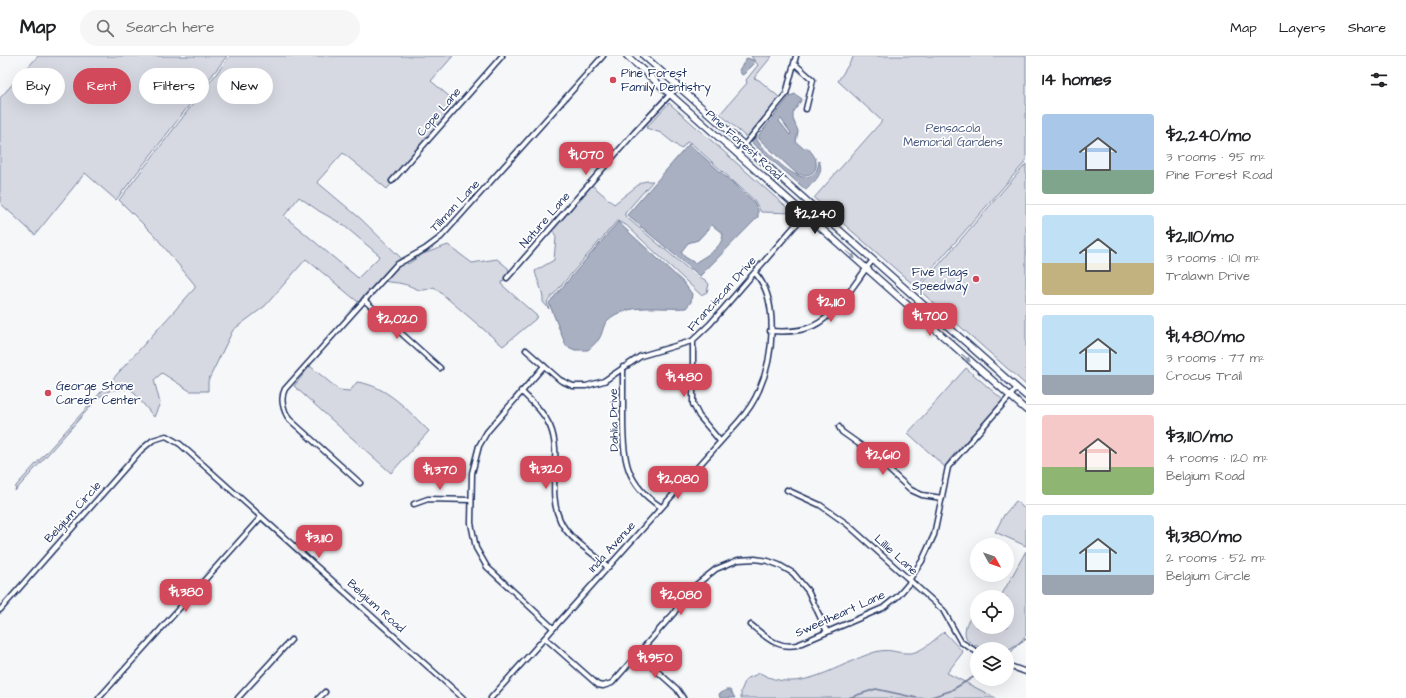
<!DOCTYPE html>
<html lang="en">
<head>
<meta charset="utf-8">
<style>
	:root { --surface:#fff; --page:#f6f6f6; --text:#202124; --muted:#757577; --line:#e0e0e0; --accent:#d1495b }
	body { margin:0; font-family:"Architects Daughter",sans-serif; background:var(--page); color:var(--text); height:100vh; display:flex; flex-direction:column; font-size:15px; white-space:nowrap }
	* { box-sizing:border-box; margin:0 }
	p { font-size:13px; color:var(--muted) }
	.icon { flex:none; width:22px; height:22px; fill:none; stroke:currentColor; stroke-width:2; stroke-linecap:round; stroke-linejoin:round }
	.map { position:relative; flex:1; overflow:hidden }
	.drawer { display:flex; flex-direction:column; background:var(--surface); width:380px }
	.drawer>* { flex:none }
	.top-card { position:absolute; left:12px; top:12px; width:380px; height:36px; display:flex; gap:8px }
	.needle { width:26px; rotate:130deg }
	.controls { position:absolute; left:970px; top:482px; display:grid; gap:8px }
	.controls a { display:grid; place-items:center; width:44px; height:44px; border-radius:50%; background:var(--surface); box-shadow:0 4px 16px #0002; font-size:20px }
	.price { position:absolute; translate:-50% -34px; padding:0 9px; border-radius:8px; background:var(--accent); color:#fff; font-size:13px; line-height:26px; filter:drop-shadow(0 1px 2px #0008) }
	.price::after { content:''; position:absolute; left:50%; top:24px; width:12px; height:9px; margin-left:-6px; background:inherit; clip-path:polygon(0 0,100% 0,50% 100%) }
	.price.current { background:#222; color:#fff }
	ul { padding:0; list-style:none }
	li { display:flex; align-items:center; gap:12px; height:100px; padding:0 16px }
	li+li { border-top:1px solid var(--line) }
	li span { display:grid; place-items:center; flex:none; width:112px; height:80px; border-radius:4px; color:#555 }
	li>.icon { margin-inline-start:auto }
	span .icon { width:48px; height:48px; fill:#fffc; stroke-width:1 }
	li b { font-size:17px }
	h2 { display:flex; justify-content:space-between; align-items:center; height:48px; padding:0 16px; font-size:17px }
	.pill { padding:0 14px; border-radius:18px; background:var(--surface); box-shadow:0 4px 16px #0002; font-size:14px; line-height:36px }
	.pill.current { background:var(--accent); color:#fff }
	header { display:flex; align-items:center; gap:24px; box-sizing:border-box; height:56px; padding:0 20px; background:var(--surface); border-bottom:1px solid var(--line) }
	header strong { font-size:19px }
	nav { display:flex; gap:22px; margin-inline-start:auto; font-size:14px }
	.search { width:280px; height:36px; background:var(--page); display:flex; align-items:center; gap:10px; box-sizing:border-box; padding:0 14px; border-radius:22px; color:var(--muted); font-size:15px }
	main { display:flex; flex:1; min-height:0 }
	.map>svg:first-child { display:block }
</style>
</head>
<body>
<header>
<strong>Map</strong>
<div class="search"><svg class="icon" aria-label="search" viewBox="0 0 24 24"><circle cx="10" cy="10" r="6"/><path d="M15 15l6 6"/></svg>Search here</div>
<nav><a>Map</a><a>Layers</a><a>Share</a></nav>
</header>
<main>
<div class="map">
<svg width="1026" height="642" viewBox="0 0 1026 642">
	<rect width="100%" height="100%" fill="#f6f7f9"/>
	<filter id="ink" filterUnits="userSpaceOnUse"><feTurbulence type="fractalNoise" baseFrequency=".025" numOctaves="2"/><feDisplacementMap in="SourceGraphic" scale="8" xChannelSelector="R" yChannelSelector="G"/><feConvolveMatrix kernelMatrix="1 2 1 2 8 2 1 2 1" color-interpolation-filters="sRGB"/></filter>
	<g filter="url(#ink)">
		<g fill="#d6d9e2" stroke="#7884a0" fill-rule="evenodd">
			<path d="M 38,0 L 227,0 L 116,144 L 85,117 L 35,179 L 0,147 L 0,42 Z"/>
			<path d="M 230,0 L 453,0 L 431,25 L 457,47 L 389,125 L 392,127 L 387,133 L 343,97 L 317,126 L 361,163 L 401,202 L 391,210 L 358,246 L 306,203 L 265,250 L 233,274 L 208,325 L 208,335 L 190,335 L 162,317 L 154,324 L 160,347 L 154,361 L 131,333 L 111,334 L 99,341 L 15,435 L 16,430 L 195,232 L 195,229 L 155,180 L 119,144 ZM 299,141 L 319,155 L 342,168 L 380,200 L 358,222 L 284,160 Z"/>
			<path d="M 751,0 L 772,0 L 754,22 L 759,24 L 780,42 L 747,82 L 720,58 L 747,27 L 746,24 L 758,9 Z"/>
			<path d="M 854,0 L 1026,0 L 1026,105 L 916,231 L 814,142 L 882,65 L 838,25 Z"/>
			<path d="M 669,47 L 793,157 L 761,156 L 754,144 L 691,87 L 687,86 L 681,93 L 661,77 L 646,72 Z"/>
			<path d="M 1026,108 L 1026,329 L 918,233 Z"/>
			<path d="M 647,125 L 653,125 L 625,157 L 625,160 L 699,222 L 704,223 L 709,228 L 707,236 L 701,239 L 626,169 L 617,165 L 547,246 L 549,253 L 543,246 C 544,236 537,225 535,215 L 554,204 L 556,181 L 553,174 L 592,129 L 614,148 L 642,126 Z"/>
			<path d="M 448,189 L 472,207 L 497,203 L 508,212 L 509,216 L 501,228 L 538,261 L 503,290 L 434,231 C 417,238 417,231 403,228 C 397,226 390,227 384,225 L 405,205 L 408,208 L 423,198 Z"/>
			<path d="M 310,310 L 339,334 L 350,335 L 357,326 C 388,330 408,355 429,375 L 391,417 L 294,330 Z"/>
			<path d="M 966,312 L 1003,344 L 950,403 L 945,411 L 908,377 Z"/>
			<path d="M 1016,445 L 1026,454 L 1026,490 L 995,476 L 1004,459 Z"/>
			<path d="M 1026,495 L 1026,579 L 1007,601 L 1007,593 C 993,593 959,594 966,570 C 966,567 971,562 972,559 L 977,562 L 977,571 L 1007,571 L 1007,541 L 1001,540 Z"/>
			<path d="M 944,576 L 963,596 L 947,617 L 996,642 L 741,642 L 741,635 L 746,623 L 760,617 C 799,640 837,608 875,596 C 891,592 894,597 908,597 C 920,598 935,583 944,576 Z"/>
		</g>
		<g fill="#a9b0c1" stroke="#707c99" fill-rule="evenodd">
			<path d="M 747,2 L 753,4 L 754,8 L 744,18 L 742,19 L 739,14 Z"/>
			<path d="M 795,38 L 802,43 L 793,57 L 793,63 L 798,75 L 796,86 L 803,92 L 808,92 C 811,96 816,101 816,106 C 818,118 806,121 797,118 L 759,83 L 759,79 L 790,40 ZM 781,63 L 791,77 L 790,79 L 779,65 Z"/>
			<path d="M 757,79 L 757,84 L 761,90 C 772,100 796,127 810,120 C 817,117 818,112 819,105 C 825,117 814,126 806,134 L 751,86 Z"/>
			<path d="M 689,88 L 753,145 L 758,154 L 758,161 L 700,220 L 627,159 ZM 712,169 L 723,178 C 722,193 706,199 695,207 L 685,201 L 681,196 L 688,187 L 698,184 Z"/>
			<path d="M 618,166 L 684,227 L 692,238 L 691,246 L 686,252 C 662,254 627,246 608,264 C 603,268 603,277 599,283 C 596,287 591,291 588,294 L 575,294 L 566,290 L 549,247 Z"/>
			<path d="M 726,634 L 730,634 L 735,642 L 720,642 L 719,638 Z"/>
		</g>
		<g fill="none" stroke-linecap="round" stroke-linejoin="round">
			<g stroke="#707c99" stroke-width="1.5">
				<path d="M 1007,595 L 1026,583"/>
				<path d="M 848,642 L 876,633 L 917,642"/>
				<path d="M 928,642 L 950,635 L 977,619"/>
			</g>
			<g stroke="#1b2f5e" stroke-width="7">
				<g id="minor">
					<path d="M 795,8 L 813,24 L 806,53"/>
					<path d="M 737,98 L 786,38 L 796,0"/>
					<path d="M 392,125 L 502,0"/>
					<path d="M 507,222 L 634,77 L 678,30"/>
					<path d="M 364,244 L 440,312"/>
					<path d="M 770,275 C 784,276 800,276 813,270 C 839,258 855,225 873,204"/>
					<path d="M 693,285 L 693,348 L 699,360 L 720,385"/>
					<path d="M 526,294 L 560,324 L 573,330 L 586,330 L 604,325 L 641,300 L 692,285 L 710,268 L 812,150"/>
					<path d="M 544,310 L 487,376 L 479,390 L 472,417 L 471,467 L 476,492 L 487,511 L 553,572"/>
					<path d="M 623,311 C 623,328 623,346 623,363 C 623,402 625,428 661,451"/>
					<path d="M 521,335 C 532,346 544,356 550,370 C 563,400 546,434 560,464 C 569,485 593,495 607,511"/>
					<path d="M 839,371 L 842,376 L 866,393 L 911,434 L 922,439 L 942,442"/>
					<path d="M 360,427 L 289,363 C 283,354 280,342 285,333 L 396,209 L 425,193 L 441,181 L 603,0"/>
					<path d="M 787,434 L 820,449 L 847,468 L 943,554 L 961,586 L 977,596"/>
					<path d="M 414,448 L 428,443 L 471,444"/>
					<path d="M 909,524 L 922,505 L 934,479 L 948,411 L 1017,332"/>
					<path d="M 0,554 L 141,394 L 153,384 L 166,380 L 180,388 L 463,642"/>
					<path d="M 751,569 C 766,581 777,593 797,589 L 883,552 L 898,540 L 911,525"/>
					<path d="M 545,582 L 598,629 L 603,630 L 612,627 L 674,557 L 687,536 L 716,513 L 738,504 L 755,503 L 768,505 L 779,509 L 793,517 L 808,535 L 827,576"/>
					<path d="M 638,598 L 677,633 L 683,642"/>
					<path d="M 1007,609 L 1026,616"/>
					<path d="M 99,642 L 261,461"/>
					<path d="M 238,642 L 291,584"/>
					<path d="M 319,642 L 325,636"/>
					<path d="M 491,642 L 739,365 C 747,356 754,346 759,334 C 773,303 780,244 755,217"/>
				</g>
			</g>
			<g stroke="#1b2f5e" stroke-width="8">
				<g id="secondary">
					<path d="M 627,0 L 1026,354"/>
					<path d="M 644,0 L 1026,340"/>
				</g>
			</g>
			<use href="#minor" stroke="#fff" stroke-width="4"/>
			<use href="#secondary" stroke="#fff" stroke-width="5.5"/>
		</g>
		<defs><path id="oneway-solid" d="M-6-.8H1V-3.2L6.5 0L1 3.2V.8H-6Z"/></defs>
		<g fill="#8d97ae">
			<use href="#oneway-solid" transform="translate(851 199) rotate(42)"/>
			<use href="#oneway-solid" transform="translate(966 302) rotate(42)"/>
		</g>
	</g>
	<g fill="#d1495b" stroke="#fff" stroke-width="1.5">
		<circle cx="613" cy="24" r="4"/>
		<circle cx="976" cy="223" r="4"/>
		<circle cx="48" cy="337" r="4"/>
	</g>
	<g text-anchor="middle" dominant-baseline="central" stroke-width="3.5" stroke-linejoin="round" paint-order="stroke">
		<g font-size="12" fill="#1b2f5e" stroke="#fff" text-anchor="start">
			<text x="621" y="17">Pine Forest<tspan x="621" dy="14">Family Dentistry</tspan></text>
			<text x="968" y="216" text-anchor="end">Five Flags<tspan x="968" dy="14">Speedway</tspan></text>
			<text x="56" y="330">George Stone<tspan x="56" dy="14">Career Center</tspan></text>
		</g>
		<g font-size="12" fill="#1b2f5e" stroke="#fff">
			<text transform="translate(439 56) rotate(-49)">Cope Lane</text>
			<text transform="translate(744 89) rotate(42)">Pine Forest Road</text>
			<text transform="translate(455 150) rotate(-47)">Tillman Lane</text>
			<text transform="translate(545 164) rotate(-49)">Nature Lane</text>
			<text transform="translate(722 238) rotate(-48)">Franciscan Drive</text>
			<text transform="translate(614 364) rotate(-91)">Dahlia Drive</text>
			<text transform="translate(73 456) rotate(-48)">Belgium Circle</text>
			<text transform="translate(612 491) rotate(-48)">Inda Avenue</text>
			<text transform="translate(896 499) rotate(42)">Lillie Lane</text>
			<text transform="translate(376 550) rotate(42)">Belgium Road</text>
			<text transform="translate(840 558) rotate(-24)">Sweetheart Lane</text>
		</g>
		<g font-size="12" fill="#4a5a7f" stroke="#fff">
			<text x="953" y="72">Pensacola<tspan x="953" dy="14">Memorial Gardens</tspan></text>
		</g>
	</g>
</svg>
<div class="controls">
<a><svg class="needle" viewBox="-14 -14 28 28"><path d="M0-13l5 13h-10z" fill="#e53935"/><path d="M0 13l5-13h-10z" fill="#757577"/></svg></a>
<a><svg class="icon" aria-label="locate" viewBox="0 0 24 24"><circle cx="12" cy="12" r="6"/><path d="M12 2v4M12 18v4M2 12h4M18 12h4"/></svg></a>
<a><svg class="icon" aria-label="layers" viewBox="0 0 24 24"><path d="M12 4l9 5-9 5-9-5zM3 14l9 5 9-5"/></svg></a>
</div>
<b class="price" style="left:586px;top:120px">$1,070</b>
<b class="price current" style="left:815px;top:179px">$2,240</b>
<b class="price" style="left:831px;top:267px">$2,110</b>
<b class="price" style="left:930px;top:281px">$1,700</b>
<b class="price" style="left:397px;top:284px">$2,020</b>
<b class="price" style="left:684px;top:342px">$1,480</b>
<b class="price" style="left:883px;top:420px">$2,610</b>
<b class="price" style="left:546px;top:434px">$1,320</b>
<b class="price" style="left:440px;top:435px">$1,370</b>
<b class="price" style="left:678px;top:444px">$2,080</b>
<b class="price" style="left:319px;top:503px">$3,110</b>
<b class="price" style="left:186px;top:557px">$1,380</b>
<b class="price" style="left:681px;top:560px">$2,080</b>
<b class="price" style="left:655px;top:623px">$1,950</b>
<div class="top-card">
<a class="pill">Buy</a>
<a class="pill current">Rent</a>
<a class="pill">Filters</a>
<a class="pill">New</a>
</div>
</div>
<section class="drawer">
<h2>14 homes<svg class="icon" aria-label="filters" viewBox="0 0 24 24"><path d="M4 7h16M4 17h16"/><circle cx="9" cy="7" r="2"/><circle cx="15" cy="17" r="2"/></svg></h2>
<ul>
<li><span style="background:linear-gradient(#a9c7e8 70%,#7fa58c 0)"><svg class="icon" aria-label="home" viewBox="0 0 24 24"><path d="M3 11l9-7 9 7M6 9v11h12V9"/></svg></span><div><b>$2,240/mo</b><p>3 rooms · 95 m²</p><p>Pine Forest Road</p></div></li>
<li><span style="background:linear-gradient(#bfe0f5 60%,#c2b280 0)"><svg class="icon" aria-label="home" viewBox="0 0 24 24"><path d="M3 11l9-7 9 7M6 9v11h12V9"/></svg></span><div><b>$2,110/mo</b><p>3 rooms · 101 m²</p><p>Tralawn Drive</p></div></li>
<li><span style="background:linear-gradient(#bfe0f5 75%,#9aa5b1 0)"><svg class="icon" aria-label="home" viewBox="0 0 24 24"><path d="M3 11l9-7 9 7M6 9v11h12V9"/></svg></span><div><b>$1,480/mo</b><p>3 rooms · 77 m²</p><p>Crocus Trail</p></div></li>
<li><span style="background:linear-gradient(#f6c9c9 65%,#8fb573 0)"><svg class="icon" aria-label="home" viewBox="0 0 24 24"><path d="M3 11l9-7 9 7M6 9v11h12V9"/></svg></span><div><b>$3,110/mo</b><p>4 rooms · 120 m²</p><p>Belgium Road</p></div></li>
<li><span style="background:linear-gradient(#bfe0f5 75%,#9aa5b1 0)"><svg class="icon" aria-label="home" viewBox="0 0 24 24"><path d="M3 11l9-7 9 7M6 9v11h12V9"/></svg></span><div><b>$1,380/mo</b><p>2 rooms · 52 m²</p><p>Belgium Circle</p></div></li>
</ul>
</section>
</main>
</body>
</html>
